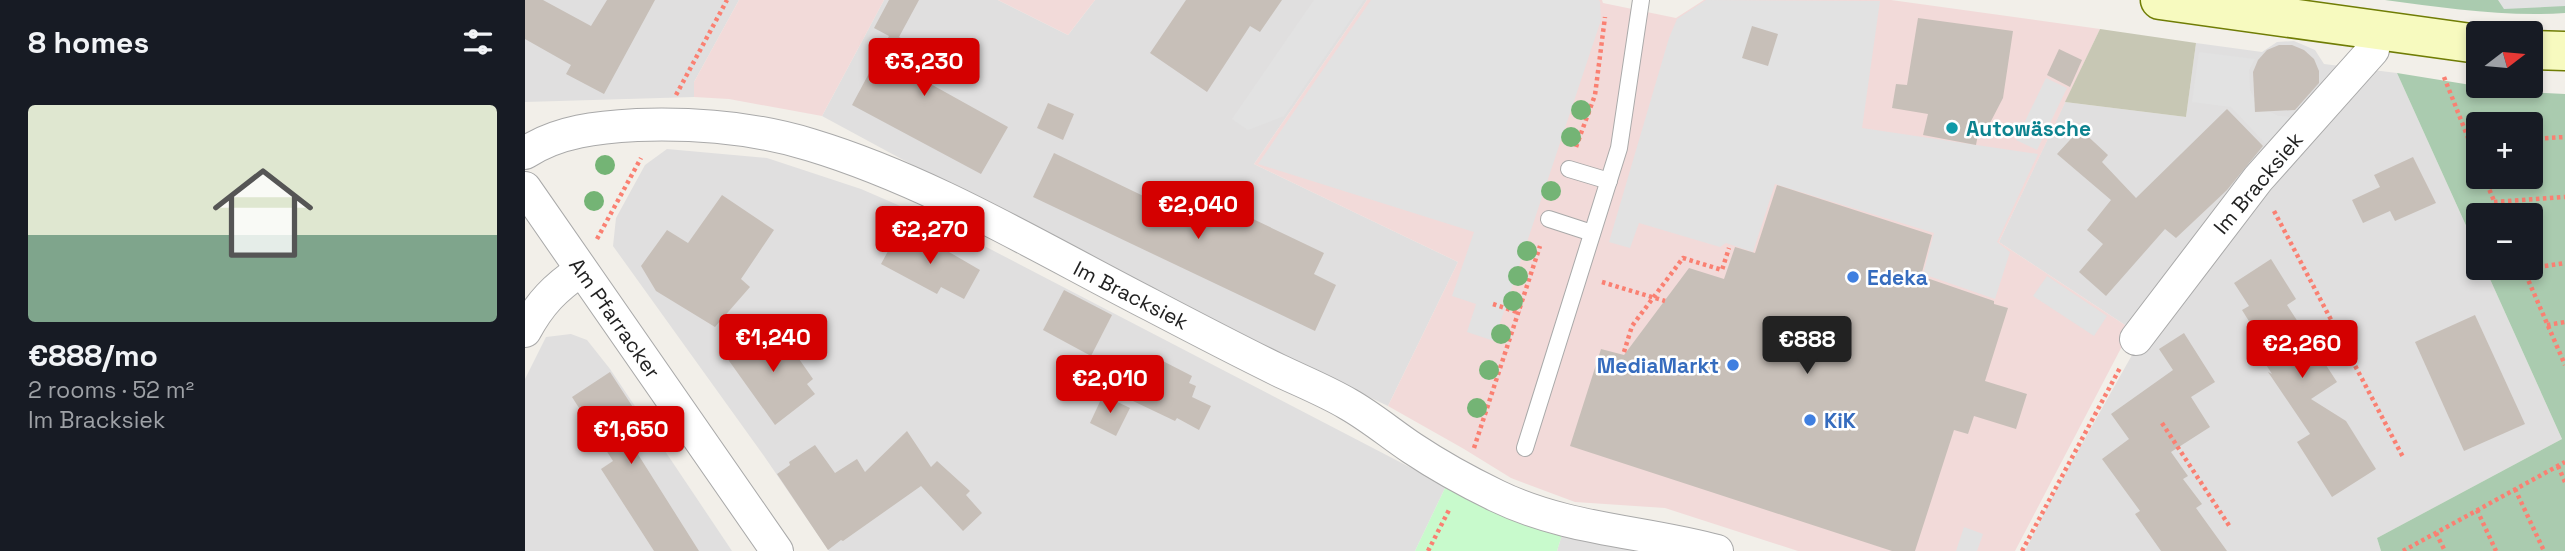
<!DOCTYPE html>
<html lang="en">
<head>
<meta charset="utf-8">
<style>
	:root { --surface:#171b24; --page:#20242c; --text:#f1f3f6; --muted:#9ea1a6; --line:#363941; --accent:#d40000 }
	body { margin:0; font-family:"Space Grotesk",sans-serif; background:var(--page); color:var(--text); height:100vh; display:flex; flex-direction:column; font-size:26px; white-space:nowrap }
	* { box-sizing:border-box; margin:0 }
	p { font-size:23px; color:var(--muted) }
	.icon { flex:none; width:38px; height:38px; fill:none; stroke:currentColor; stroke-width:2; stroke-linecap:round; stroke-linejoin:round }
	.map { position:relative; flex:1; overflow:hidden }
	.details { display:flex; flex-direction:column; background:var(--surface); width:525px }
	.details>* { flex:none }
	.needle { width:46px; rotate:74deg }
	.controls { position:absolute; left:1941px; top:21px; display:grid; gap:14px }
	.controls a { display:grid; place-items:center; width:77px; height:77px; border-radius:7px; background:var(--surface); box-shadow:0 4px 10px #0003; font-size:35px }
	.price { position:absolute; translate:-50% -60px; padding:0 16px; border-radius:7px; background:var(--accent); color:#fff; font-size:23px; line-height:46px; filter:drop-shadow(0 2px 4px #0008) }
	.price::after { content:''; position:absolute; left:50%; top:42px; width:21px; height:16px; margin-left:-10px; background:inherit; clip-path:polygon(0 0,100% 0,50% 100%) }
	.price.active { background:#222; color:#fff }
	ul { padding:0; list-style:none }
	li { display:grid; align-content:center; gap:14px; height:371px; padding:0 28px }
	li+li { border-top:2px solid var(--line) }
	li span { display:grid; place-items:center; height:217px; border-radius:7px; color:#555 }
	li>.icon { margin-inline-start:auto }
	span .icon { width:126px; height:126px; fill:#fffc; stroke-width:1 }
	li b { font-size:30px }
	h2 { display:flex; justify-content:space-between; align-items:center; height:84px; padding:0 28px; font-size:30px }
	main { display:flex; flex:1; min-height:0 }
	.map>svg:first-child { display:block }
</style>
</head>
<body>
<main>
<section class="details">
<h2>8 homes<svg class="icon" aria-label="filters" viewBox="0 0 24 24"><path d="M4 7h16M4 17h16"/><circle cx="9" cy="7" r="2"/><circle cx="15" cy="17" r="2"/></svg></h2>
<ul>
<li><span style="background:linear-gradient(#dfe7d0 60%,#7fa58c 0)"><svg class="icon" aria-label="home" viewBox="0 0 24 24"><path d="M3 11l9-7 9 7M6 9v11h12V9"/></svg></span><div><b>€888/mo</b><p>2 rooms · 52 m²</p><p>Im Bracksiek</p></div></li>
</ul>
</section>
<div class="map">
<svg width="2040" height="551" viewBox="0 0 2040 551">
	<rect width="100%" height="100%" fill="#f2efe9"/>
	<g fill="#e0dfdf">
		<path d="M 0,0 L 214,0 L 169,82 L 169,97 L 0,102 Z"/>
		<path d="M 359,0 L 473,0 L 543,35 L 570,0 L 842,0 L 729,164 L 933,262 L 863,406 L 617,289 L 297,116 Z"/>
		<path d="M 1769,41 L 1790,50 L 1799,64 L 1872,73 L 1953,252 L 1953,268 L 1960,268 L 2037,439 L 1852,538 L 1856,551 L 1500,551 L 1530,492 L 1616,339 L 1606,329 L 1474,242 L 1540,102 L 1661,117 L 1671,43 L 1737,52 L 1752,42 Z"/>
		<path d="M 142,149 L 242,158 L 336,189 L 417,224 L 921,486 L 890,551 L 304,551 L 239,456 L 88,246 L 91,218 L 120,165 Z"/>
		<path d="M 46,334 L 62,340 L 85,369 L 207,551 L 0,551 L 0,379 L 21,337 Z"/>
		<path d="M 1039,528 L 1146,551 L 1032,551 Z"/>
	</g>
	<g fill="#f2dad9">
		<path d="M 214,0 L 359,0 L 297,116 L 204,99 L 169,97 L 169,82 Z"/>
		<path d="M 473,0 L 570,0 L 543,35 Z"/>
		<path d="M 842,0 L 1077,0 L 1078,3 L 1151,18 L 1179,0 L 1366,0 L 1575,29 L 1474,242 L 1606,329 L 1490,551 L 1273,551 L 1140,508 L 1050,502 L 986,478 L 939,449 L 863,406 L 933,262 L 729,164 Z"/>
	</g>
	<path fill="#c7c7b4" d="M 1575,29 L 1671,43 L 1661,117 L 1540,102 Z"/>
	<g fill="#aacbaf" fill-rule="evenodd">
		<path d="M 1860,0 L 2040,0 L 2040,13 C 1981,17 1919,8 1860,0 Z"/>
		<path d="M 1872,73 L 1983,91 L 2040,94 L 2040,551 L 1856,551 L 1852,538 L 2037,439 L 1960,268 L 2006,268 L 2006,215 L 1953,215 L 1953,252 ZM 1953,124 L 2006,124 L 2006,177 L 1953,177 Z"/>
	</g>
	<path fill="#c8facc" d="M 921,486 L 1039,528 L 1032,551 L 890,551 Z"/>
	<g fill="#e2e2e2">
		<path d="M 789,0 L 839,0 L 759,116 L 723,130 L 707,119 Z"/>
		<path d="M 846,0 L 1074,0 L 1075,2 L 1076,20 L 969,341 L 942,332 L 951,304 L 927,296 L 949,232 L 733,164 Z"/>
		<path d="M 1181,0 L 1355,1 L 1337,128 L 1513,154 L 1472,242 L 1485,252 L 1470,299 L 1398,274 L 1409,233 L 1250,184 L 1228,252 L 1201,243 L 1195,247 L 1114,223 L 1105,248 L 1084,242 L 1144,38 L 1152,19 Z"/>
		<path d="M 1973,0 L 2040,0 L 2040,6 L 1979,9 Z"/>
		<path d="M 1674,52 L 1730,59 L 1724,70 L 1725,90 L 1733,105 L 1753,116 L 1770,117 L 1741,144 L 1706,107 L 1667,102 Z"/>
		<path d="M 1521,78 L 1542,88 L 1512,150 L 1491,140 Z"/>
		<path d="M 1522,276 L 1582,316 L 1569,336 L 1508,296 Z"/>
		<path d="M 1439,527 L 1458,534 L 1452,551 L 1431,551 Z"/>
	</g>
	<g fill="#c7bfb8">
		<path d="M 0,0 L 18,0 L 66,26 L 82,0 L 130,0 L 79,94 L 41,74 L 46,65 L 0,39 Z"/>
		<path d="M 364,0 L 394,0 L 374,37 L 414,59 L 402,82 L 483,127 L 456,174 L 327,105 L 364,36 L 349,28 Z"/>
		<path d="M 661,0 L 757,0 L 735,32 L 725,26 L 682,92 L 625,53 Z"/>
		<path d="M 1393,18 L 1488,31 L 1478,98 L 1465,123 L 1455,123 L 1451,145 L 1398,135 L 1403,114 L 1367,108 L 1371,84 L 1382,85 Z"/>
		<path d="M 1227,26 L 1253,34 L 1243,66 L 1217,58 Z"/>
		<path d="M 1754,45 L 1767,45 L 1779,50 L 1789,59 L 1794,71 L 1794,83 L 1770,110 L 1730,112 L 1728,72 L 1733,60 L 1742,50 Z"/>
		<path d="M 1534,49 L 1557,60 L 1545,87 L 1522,75 Z"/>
		<path d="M 523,103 L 549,114 L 538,140 L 512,128 Z"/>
		<path d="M 1702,109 L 1738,146 L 1702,190 L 1651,238 L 1640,229 L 1581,296 L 1554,272 L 1578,244 L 1562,230 L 1586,200 L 1532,154 L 1555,129 L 1583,155 L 1577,162 L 1611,198 Z"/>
		<path d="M 529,153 L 662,217 L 670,199 L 725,224 L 728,219 L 799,253 L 789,274 L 811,285 L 790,331 L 508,197 Z"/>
		<path d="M 1888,157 L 1911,203 L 1870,221 L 1865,211 L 1838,223 L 1827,200 L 1855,187 L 1849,175 Z"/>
		<path d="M 1252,185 L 1407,235 L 1396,276 L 1469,301 L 1469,304 L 1483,308 L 1460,381 L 1502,394 L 1491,429 L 1449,416 L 1443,434 L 1429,430 L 1390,551 L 1367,551 L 1045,446 L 1076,349 L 1099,355 L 1164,268 L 1199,279 L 1210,247 L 1230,253 Z"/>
		<path d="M 197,195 L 249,230 L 216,279 L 225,287 L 190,327 L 131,291 L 116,266 L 142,230 L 163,243 Z"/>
		<path d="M 374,231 L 410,250 L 412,245 L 455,270 L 439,299 L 416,287 L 412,294 L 356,264 Z"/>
		<path d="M 1746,259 L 1771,299 L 1762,305 L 1812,382 L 1786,399 L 1821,421 L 1851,469 L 1807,497 L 1772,442 L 1785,434 L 1743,372 L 1747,374 L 1736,357 L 1743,352 L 1717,310 L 1724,306 L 1709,283 Z"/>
		<path d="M 539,290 L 587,315 L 566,356 L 518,330 Z"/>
		<path d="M 1950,315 L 2000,424 L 1939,451 L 1890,342 Z"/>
		<path d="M 249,323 L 288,379 L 282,384 L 290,394 L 250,425 L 202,358 Z"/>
		<path d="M 1659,333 L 1690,382 L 1666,397 L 1685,427 L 1646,452 L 1663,476 L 1658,479 L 1677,504 L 1671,508 L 1702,551 L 1636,551 L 1610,514 L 1615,511 L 1577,459 L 1604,439 L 1586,414 L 1648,370 L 1634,349 Z"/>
		<path d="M 630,357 L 667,376 L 664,383 L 671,386 L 667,397 L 686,406 L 674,430 L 652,418 L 650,421 L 608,401 Z"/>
		<path d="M 85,372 L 115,418 L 102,427 L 113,446 L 109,448 L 174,551 L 129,551 L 76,469 L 88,461 L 47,397 Z"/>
		<path d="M 578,395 L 605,408 L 591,436 L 565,423 Z"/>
		<path d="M 382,431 L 406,467 L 412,461 L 445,491 L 441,495 L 457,513 L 438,531 L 396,486 L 318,541 L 316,540 L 303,550 L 252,474 L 265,465 L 264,462 L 290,445 L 310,473 L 332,459 L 340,472 Z"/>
	</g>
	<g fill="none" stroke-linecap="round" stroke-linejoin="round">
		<g stroke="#a9a9a9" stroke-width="18">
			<g id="service">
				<path d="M 1044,169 L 1084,181"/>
				<path d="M 1024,219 L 1067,233"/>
				<path d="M 1000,448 L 1094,148 L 1116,0"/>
			</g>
		</g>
		<g stroke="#a9a9a9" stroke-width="34">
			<g id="minor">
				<path d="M 0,153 C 33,131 74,127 112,125 C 169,123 231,128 286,145 C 405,181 515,248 626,305 C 668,327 710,349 753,370 C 776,381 801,391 823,404 C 846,417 866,434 887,448 C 914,466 943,482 972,496 C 1042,530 1118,531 1192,551"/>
				<path d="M 0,188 L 252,551"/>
				<path d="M 0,331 C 15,303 30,288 56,270"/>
				<path d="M 1611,339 L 1733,179 L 1848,50 L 1850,29"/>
			</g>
		</g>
		<g stroke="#707d05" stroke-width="41">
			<g id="secondary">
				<path d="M 1635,0 L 1953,44"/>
				<path d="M 2006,50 L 2040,51"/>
			</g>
		</g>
		<g stroke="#fa8072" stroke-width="4.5" stroke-dasharray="3.5 3.5" stroke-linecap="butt">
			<path d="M 1919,77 L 1953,163"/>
			<path d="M 151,95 L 202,0"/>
			<path d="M 2006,139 L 2040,137"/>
			<path d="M 1944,141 L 1953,141"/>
			<path d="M 1051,147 L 1070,95 L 1080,17"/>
			<path d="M 1959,177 L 1975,215"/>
			<path d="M 1969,202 L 2040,197"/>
			<path d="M 1749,211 L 1879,459"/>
			<path d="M 72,239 L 116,158"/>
			<path d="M 1998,268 L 2040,365"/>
			<path d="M 2006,268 L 2040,263"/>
			<path d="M 1077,282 L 1140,301"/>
			<path d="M 968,304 L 995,313"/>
			<path d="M 2022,325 L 2040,322"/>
			<path d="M 1099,352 L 1107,326 L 1158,258 L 1197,270 L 1204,248"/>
			<path d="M 1637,423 L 1705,527"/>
			<path d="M 949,448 L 1015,246"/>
			<path d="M 2033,466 L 2040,482"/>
			<path d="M 1990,489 L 2019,551"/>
			<path d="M 1952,510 L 1971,551"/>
			<path d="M 1911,533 L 1920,551"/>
			<path d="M 903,551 L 925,508"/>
			<path d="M 1497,551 L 1596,366"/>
			<path d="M 1878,551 L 2040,462"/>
		</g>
		<use href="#service" stroke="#fff" stroke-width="16"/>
		<use href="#minor" stroke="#fff" stroke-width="32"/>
		<use href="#secondary" stroke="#f7fabf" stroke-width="38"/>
	</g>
	<g fill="#74b475">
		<circle cx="1056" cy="110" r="10"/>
		<circle cx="1046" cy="137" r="10"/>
		<circle cx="80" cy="165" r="10"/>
		<circle cx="1026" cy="191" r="10"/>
		<circle cx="69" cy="201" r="10"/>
		<circle cx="1002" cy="251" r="10"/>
		<circle cx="993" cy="276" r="10"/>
		<circle cx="988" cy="301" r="10"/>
		<circle cx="976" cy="334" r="10"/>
		<circle cx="964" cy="370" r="10"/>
		<circle cx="952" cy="408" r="10"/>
	</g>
	<circle fill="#0f9aa8" stroke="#fff" stroke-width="2.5" cx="1427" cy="128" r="7"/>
	<g fill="#3f7fe0" stroke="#fff" stroke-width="2.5">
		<circle cx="1328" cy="277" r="7"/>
		<circle cx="1208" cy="365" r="7"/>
		<circle cx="1285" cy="420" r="7"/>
	</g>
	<g text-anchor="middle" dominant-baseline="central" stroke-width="5" stroke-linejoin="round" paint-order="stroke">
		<g font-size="21" font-weight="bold" fill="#0d838f" stroke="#fff" text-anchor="start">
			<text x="1441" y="128">Autowäsche</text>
		</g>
		<g font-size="21" fill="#222" stroke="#fff">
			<text transform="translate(1733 183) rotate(-50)">Im Bracksiek</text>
			<text transform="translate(606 295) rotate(27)">Im Bracksiek</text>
			<text transform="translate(90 318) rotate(55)">Am Pfarracker</text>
		</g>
		<g font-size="21" font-weight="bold" fill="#366cbe" stroke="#fff" text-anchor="start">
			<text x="1342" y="277">Edeka</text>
			<text x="1194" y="365" text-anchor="end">MediaMarkt</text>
			<text x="1299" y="420">KiK</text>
		</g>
	</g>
</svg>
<div class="controls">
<a><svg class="needle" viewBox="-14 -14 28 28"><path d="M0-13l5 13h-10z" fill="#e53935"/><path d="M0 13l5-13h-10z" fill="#9ea1a6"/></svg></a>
<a>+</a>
<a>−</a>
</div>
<b class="price" style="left:399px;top:98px">€3,230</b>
<b class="price" style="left:673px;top:241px">€2,040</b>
<b class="price" style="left:405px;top:266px">€2,270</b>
<b class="price" style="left:248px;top:374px">€1,240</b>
<b class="price active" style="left:1282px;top:376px">€888</b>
<b class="price" style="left:1777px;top:380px">€2,260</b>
<b class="price" style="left:585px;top:415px">€2,010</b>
<b class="price" style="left:106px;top:466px">€1,650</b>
</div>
</main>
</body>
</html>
